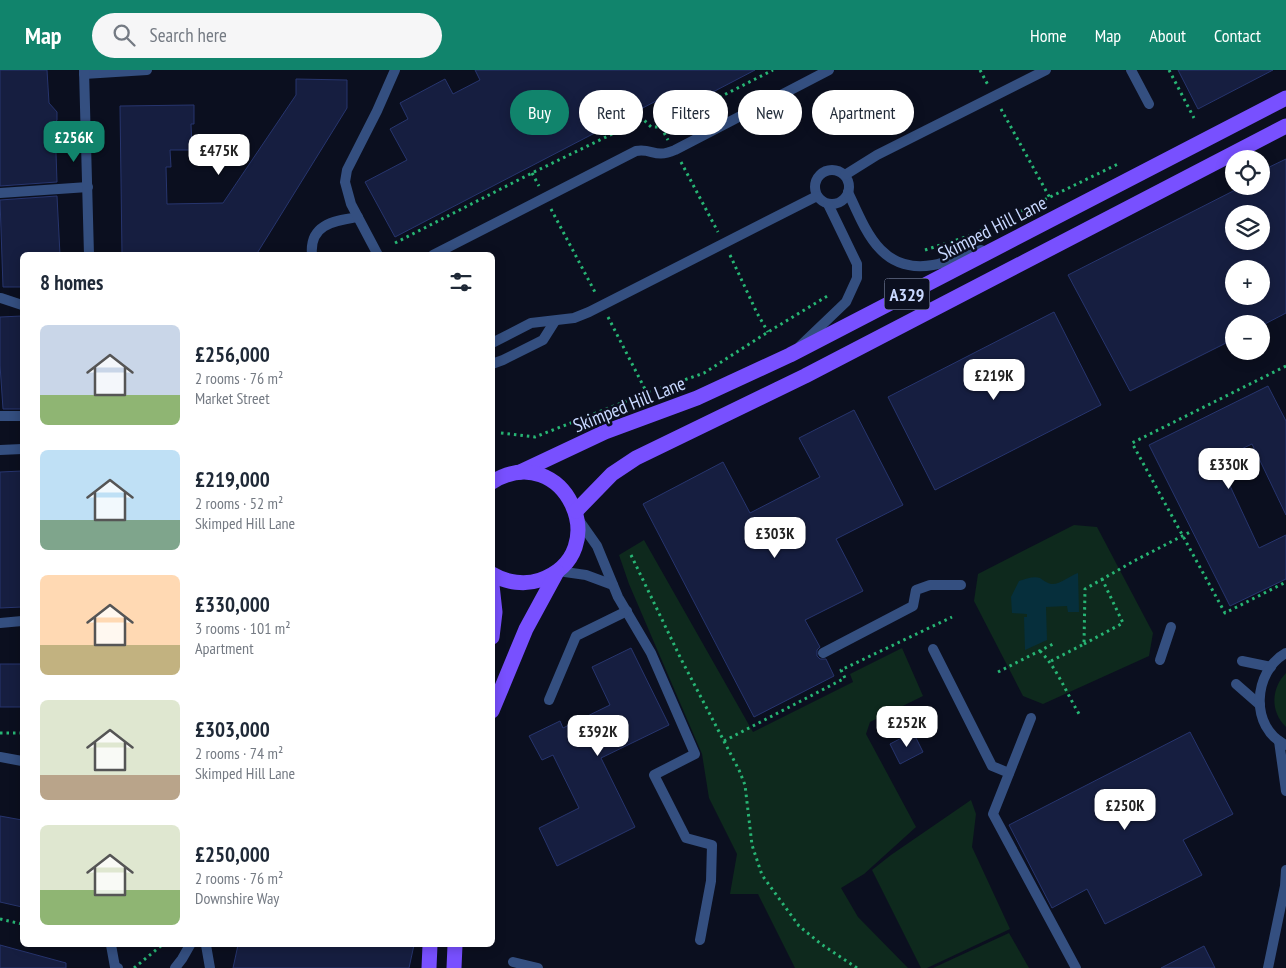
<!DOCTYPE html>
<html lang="en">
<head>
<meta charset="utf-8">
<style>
	:root { --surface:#fff; --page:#f6f6f7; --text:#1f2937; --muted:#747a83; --accent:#11846c }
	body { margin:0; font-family:"PT Sans Narrow",sans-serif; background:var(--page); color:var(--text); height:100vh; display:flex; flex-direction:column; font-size:19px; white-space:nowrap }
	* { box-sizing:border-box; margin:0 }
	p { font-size:16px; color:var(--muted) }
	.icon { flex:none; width:28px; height:28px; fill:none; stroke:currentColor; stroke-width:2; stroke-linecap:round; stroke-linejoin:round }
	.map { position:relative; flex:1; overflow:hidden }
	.details { position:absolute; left:20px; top:182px; width:475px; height:695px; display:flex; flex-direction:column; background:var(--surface); border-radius:8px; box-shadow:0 2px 12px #0003 }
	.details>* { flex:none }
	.banner { position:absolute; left:510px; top:20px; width:475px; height:45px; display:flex; gap:10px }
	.controls { position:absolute; left:1225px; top:80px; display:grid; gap:10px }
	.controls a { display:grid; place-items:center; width:45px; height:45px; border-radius:50%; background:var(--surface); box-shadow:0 2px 12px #0003; font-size:25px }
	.price { position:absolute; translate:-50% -42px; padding:0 11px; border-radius:10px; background:#fff; color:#222; font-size:16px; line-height:32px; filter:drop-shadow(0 1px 2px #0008) }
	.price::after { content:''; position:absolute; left:50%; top:30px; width:15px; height:11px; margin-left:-8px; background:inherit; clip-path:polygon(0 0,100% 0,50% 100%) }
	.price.on { background:var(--accent); color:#fff }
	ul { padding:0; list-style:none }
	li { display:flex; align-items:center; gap:15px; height:125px; padding:0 20px }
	li span { display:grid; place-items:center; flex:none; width:140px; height:100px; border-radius:8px; color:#555 }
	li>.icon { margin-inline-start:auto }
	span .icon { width:60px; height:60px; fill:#fffc; stroke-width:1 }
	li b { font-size:21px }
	h2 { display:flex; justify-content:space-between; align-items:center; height:60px; padding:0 20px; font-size:21px }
	.tag { padding:0 18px; border-radius:22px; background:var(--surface); box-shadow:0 2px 12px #0003; font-size:18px; line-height:45px }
	.tag.on { background:var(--accent); color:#fff }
	header { display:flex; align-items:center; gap:30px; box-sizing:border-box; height:70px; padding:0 25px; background:var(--accent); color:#fff }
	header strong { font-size:24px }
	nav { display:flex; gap:28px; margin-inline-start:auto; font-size:18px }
	.search { width:350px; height:45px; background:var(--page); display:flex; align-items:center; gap:12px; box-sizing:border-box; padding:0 18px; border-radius:28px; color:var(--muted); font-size:19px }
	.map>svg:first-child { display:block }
</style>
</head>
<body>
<header>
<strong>Map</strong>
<div class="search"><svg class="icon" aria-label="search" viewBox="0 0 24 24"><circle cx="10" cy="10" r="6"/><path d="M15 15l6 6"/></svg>Search here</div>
<nav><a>Home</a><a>Map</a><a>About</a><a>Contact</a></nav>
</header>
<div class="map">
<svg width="1286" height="898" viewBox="0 0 1286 898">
	<rect width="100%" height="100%" fill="#0b0f1f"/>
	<g fill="#0e291d">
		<path d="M 1074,455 L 1097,457 L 1153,563 L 1149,586 L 1043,634 L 1023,626 L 974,531 L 978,504 Z"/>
		<path d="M 644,470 L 753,662 L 853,612 L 850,604 L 902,578 L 923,626 L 870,652 L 866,664 L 916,757 L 864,804 L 841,818 L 858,847 L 908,898 L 795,898 L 758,824 L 730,824 L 737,784 L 709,728 L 702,684 L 629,514 L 619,485 Z"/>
		<path d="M 1286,603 L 1286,657 C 1270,642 1271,618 1286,603 Z"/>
		<path d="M 971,730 L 976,744 L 972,777 L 1010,859 L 927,898 L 921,898 L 872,800 L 891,785 Z"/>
		<path d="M 1009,863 L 1029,898 L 933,898 Z"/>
	</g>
	<path fill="#062f3c" d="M 1078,503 L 1079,542 L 1068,542 L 1067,536 L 1046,537 L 1047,570 L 1025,580 L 1024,547 L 1027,547 L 1027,544 L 1012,543 L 1011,527 L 1019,511 C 1026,509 1033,506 1040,508 C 1043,510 1047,513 1051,514 C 1060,515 1069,506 1078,503 Z"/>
	<g fill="#161e40" stroke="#27356e" fill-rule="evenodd">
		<path d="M 0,0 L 47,0 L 49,33 L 57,42 L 57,50 L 55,53 L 57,112 L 0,116 Z"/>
		<path d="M 475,0 L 755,0 L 669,45 L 660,29 L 395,167 L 365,112 L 407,90 L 390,59 L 408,49 L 400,33 L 445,9 L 453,24 L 480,10 Z"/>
		<path d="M 1178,0 L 1273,0 L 1198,39 Z"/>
		<path d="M 296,9 L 347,10 L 347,38 L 256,185 L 122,185 L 120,36 L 194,35 L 194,54 L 191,54 L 192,80 L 170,80 L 171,97 L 166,97 L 167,134 L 223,133 L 296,25 Z"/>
		<path d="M 1286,89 L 1286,243 L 1261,256 L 1261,254 L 1234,254 L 1234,269 L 1130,321 L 1068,205 L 1243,116 L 1261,116 L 1261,101 ZM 1234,144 L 1261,144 L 1261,171 L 1234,171 ZM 1234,199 L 1261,199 L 1261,226 L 1234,226 Z"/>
		<path d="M 57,126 L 60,185 L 22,185 L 22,217 L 3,217 L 0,130 Z"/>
		<path d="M 1054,242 L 1101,335 L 935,420 L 888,327 Z"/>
		<path d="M 22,246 L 22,339 L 3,339 L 0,295 L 0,247 Z"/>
		<path d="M 1268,316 L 1286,351 L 1286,445 L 1252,374 L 1218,390 L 1259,478 L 1286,465 L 1286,509 L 1230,536 L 1149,375 Z"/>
		<path d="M 854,340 L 903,435 L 836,469 L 863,521 L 805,550 L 820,577 L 817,580 L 817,586 L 820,589 L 826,589 L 834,606 L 754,647 L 643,434 L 723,392 L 750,443 L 820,407 L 799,368 Z"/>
		<path d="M 22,401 L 22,537 L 0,538 L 0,402 Z"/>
		<path d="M 631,578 L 669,655 L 601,688 L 635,757 L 557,796 L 539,758 L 579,738 L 553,685 L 542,690 L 529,666 L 560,651 L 563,658 L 610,635 L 592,597 Z"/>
		<rect x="0" y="594" width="22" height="43"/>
		<path d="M 913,662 L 923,682 L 900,694 L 890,674 Z"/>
		<path d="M 1190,662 L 1233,744 L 1183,770 L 1202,805 L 1105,854 L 1087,819 L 1052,838 L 1009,755 Z"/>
		<path d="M 0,746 L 22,750 L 22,837 L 0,832 Z"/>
		<path d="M 0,875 L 66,893 L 66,898 L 0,898 Z"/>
		<path d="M 238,875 L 414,875 L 409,898 L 233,898 Z"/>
		<path d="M 1204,876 L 1215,898 L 1161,898 Z"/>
	</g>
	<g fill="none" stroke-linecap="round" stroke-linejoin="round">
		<g stroke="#27b574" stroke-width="3" stroke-dasharray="2.5 4" stroke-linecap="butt">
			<path d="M 980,0 L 988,15"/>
			<path d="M 1169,0 L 1194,48"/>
			<path d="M 1001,39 L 1050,128"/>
			<path d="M 661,57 L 668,70"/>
			<path d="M 681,92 L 718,162"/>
			<path d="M 532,103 L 539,116"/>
			<path d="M 551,139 L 596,224"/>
			<path d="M 395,173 L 532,103 L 643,49 L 651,57 L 661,57 L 773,0"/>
			<path d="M 925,180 L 972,165 L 1120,93"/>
			<path d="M 730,185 L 757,243 L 768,262"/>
			<path d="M 608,247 L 647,323"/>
			<path d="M 1286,296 L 1132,373 L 1225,543 L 1286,512"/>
			<path d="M 501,363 L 535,367 L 647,323 L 704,303 L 768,262 L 829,225"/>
			<path d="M 631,485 L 681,589 L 739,700 L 745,715 L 752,775 L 762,805 L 799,856 L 821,874 L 857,898"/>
			<path d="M 1084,574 L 1123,553 L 1102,509"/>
			<path d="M 1040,581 C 1058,599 1067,625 1081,647"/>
			<path d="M 1051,591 L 1084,574 L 1085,519 L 1134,491 L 1192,461"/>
			<path d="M 998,602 L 1055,573"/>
			<path d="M 0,663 L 22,663"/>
			<path d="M 724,671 L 845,608 L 841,600 L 952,547"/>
			<path d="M 0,849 L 22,854"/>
			<path d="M 134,898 L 162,875"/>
		</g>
		<g stroke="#344f80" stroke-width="10">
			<path d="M 1131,0 L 1149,34"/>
			<circle cx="832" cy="117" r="17"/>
			<path d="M 845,105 L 877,85 L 1046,0"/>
			<path d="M 848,122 C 866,161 881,204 933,195 C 949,192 965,185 981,180"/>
			<path d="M 0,123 L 88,117"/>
			<path d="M 312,185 C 309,154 334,151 358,147"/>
			<path d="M 378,185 L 351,134 L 345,112 L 347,100 L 377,41 L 395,0"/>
			<path d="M 433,185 L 636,81 C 653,78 654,89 675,80 L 829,0"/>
			<path d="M 492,273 L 531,253 L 574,248 L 589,242 L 817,126"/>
			<path d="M 800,276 L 846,232 L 857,208 L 857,194 L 828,134"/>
			<path d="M 492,294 L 503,290 L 543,270 L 555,251"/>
			<path d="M 0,346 L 22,346"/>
			<path d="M 0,380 L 22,379"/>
			<path d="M 578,449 L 597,476 L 618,527 L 651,583 L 695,684 L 654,705 L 686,768 L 712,775 L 711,811 L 700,870"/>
			<path d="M 558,501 L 586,505 L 613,515"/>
			<path d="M 0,553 L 22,551"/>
			<path d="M 933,579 L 992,696 L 1009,703"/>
			<path d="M 823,583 L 913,536 L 916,520 L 930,515 L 961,515"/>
			<path d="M 1160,590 L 1171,557"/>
			<path d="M 1242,591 L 1271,597"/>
			<path d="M 1236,614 L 1260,635"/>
			<path d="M 549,630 L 576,566 L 627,541"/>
			<path d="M 1031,648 L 993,744 L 1076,898"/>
			<path d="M 111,875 L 115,897"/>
			<path d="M 513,892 L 538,898"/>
		</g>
		<path stroke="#344f80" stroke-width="10" d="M 1,228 L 22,235"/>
		<g stroke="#344f80" stroke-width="10">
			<path d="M 84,4 L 147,0"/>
			<path d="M 206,875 L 210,898"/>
			<path d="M 115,897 L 118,898"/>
			<path d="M 175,898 L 182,889 L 190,875"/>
		</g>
		<g stroke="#344f80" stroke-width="10">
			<path d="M 84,0 L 89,185"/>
			<path d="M 1286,583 C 1253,601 1249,658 1286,675"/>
			<path d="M 1279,671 L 1286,721"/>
			<path d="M 0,687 L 22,691"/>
			<path d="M 1268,898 L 1285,816 L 1286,800"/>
		</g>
		<g stroke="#7850ff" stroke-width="15">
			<path d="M 520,402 L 605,362 L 697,328 L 790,285 L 1286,28"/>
			<path d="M 492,412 C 564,368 617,483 540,510 C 525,515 507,513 492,504"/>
			<path d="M 576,441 L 612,404 L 636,388 L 805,306 L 1286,56"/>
			<path d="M 492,515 L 495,542 L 492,567"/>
			<path d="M 492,641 L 526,559 L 557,502"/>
			<path d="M 429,898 L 430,875"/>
			<path d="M 454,898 L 455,875"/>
		</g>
	</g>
	<g text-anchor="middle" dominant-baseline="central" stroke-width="5" stroke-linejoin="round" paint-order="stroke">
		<rect fill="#0b0f1f" stroke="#909cbc" stroke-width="1" x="884.5" y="208.5" width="45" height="31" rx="4"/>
		<g font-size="18" font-weight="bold" fill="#c9d8ff">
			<text x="907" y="224">A329</text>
		</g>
		<g font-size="19" fill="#c9d8ff" stroke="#0b0f1f">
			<text transform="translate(992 158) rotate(-27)">Skimped Hill Lane</text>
			<text transform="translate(629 334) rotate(-22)">Skimped Hill Lane</text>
		</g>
	</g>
</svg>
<div class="controls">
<a><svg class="icon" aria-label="locate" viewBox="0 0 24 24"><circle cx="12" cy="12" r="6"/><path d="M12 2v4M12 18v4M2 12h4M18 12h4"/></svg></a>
<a><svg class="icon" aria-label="layers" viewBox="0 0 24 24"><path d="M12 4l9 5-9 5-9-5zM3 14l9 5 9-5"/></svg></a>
<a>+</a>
<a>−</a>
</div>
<b class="price on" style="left:74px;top:93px">£256K</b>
<b class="price" style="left:219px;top:106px">£475K</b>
<b class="price" style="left:994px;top:331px">£219K</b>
<b class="price" style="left:1229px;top:420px">£330K</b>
<b class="price" style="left:775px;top:489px">£303K</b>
<b class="price" style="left:907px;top:678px">£252K</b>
<b class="price" style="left:598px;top:687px">£392K</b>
<b class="price" style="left:1125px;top:761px">£250K</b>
<div class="banner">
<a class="tag on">Buy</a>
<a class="tag">Rent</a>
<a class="tag">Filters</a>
<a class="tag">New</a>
<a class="tag">Apartment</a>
</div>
<section class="details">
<h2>8 homes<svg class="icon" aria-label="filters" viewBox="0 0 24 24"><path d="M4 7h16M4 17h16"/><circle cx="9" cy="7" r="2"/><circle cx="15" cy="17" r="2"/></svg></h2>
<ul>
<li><span style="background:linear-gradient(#c9d6e8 70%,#8fb573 0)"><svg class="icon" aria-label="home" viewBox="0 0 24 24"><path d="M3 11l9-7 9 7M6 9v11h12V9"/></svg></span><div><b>£256,000</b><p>2 rooms · 76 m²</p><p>Market Street</p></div></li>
<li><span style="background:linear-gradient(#bfe0f5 70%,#7fa58c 0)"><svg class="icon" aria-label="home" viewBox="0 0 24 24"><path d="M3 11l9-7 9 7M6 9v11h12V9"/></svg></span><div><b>£219,000</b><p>2 rooms · 52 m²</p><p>Skimped Hill Lane</p></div></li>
<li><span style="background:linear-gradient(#ffd9b3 70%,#c2b280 0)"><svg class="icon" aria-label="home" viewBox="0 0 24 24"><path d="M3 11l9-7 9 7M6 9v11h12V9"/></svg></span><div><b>£330,000</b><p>3 rooms · 101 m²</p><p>Apartment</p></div></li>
<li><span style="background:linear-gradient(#dfe7d0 75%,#b9a48a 0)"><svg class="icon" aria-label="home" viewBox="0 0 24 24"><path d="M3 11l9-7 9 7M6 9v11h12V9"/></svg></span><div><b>£303,000</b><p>2 rooms · 74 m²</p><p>Skimped Hill Lane</p></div></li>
<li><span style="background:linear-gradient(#dfe7d0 65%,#8fb573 0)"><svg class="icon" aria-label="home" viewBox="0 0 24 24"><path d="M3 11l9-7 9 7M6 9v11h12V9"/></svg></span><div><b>£250,000</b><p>2 rooms · 76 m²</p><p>Downshire Way</p></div></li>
</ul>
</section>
</div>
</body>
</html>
